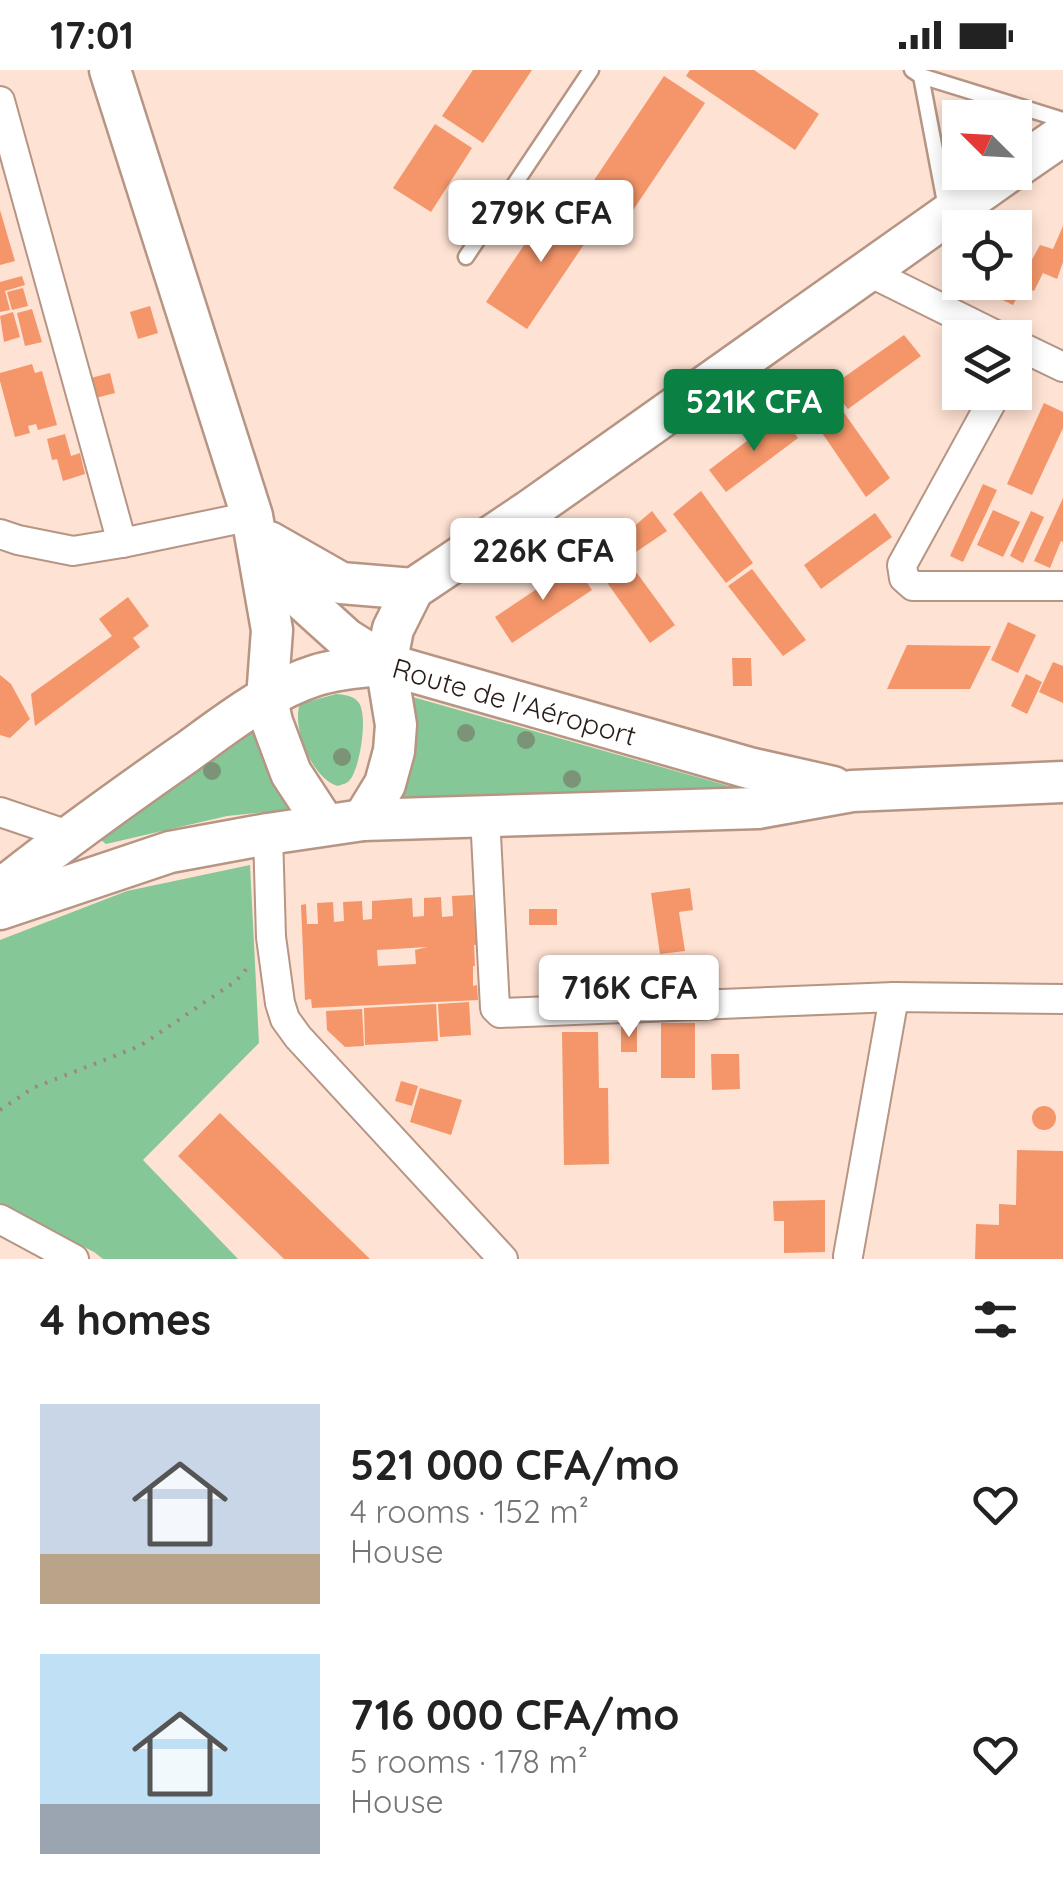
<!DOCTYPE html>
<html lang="en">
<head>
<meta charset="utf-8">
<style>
	:root { --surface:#fff; --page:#f6f6f6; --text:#222; --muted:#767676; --accent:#0b8043 }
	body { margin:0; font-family:Quicksand,sans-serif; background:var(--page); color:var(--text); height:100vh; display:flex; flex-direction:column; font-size:38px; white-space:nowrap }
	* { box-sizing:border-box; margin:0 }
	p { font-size:32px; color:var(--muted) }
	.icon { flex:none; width:55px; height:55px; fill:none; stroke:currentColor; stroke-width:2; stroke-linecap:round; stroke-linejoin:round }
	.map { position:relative; height:1189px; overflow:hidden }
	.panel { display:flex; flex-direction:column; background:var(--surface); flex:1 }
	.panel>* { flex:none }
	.needle { width:65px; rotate:294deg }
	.buttons { position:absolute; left:942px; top:30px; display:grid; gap:20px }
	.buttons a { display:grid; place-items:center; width:90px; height:90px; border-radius:0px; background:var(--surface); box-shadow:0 5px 15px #0003; font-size:50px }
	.price { position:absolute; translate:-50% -85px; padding:0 22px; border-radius:10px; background:#fff; color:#222; font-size:32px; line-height:65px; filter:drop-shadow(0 2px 5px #0008) }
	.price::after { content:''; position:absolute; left:50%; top:60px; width:30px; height:22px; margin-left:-15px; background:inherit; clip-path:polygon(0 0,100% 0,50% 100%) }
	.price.current { background:var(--accent); color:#fff }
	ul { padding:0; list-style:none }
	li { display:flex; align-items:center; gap:30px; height:250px; padding:0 40px }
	li span { display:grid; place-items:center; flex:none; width:280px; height:200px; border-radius:0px; color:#555 }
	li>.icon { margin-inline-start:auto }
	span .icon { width:120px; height:120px; fill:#fffc; stroke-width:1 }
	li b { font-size:42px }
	h2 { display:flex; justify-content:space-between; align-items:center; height:120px; padding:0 40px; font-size:42px }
	.status { display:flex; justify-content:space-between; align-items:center; height:70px; padding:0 50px; background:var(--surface); direction:ltr }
	.status svg { height:28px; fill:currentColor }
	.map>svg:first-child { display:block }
</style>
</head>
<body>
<div class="status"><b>17:01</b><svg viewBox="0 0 49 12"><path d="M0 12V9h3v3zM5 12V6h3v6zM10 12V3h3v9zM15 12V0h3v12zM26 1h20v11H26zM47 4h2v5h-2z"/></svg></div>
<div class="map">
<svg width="1063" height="1189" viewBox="0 0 1063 1189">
	<rect width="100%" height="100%" fill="#fee2d3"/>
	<g fill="#85c796">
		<path d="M 336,624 C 345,625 353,625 359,633 C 368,647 360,693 352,707 C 347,714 346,713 338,716 C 313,710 291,657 300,634 Z"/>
		<path d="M 409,626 L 736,718 L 745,719 L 397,734 Z"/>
		<path d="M 256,650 L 266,695 L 289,730 L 289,736 L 286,740 L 227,746 L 106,774 L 96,766 Z"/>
		<path d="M 250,795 L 259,973 L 143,1090 L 238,1189 L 103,1189 L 94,1182 L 0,1135 L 0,870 L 127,821 Z"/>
	</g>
	<g fill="#f4966a" fill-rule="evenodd">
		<path d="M 473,0 L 532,0 L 483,73 L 442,46 Z"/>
		<path d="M 690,0 L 754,0 L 819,44 L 795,80 L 686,6 Z"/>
		<path d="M 664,6 L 705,33 L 619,161 L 578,134 Z"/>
		<path d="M 435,54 L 472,78 L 431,142 L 393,118 Z"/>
		<path d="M 554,130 L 595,158 L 527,259 L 486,232 Z"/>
		<path d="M 0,140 L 15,191 L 0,195 Z"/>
		<path d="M 1063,156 L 1063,192 L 1057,209 L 1043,203 L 1034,221 L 1023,216 L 1013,235 L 990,224 L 995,212 L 1015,212 L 1015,197 L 1019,188 L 1030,193 L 1040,175 L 1053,179 Z"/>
		<path d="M 22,206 L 25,215 L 5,221 L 10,240 L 0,242 L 0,212 Z"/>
		<path d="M 23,218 L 28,236 L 12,240 L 7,222 Z"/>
		<path d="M 150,236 L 158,263 L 138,269 L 130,242 Z"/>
		<path d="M 32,239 L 42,272 L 25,276 L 17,243 Z"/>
		<path d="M 13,242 L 20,267 L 4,272 L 0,246 Z"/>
		<path d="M 904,265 L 921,286 L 848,339 L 830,317 Z"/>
		<path d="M 32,294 L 35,303 L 42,301 L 57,355 L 38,360 L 36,354 L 28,356 L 30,363 L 15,367 L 0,311 L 0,303 Z"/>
		<path d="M 110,303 L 115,323 L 92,329 L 87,309 Z"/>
		<path d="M 835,330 L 890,408 L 866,427 L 809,344 Z"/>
		<path d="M 1044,333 L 1063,342 L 1063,358 L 1032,425 L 1007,414 Z"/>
		<path d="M 781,345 L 798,368 L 726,422 L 709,400 Z"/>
		<path d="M 65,364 L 71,386 L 80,383 L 85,404 L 63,411 L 57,389 L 52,390 L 47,369 Z"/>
		<path d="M 983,414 L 997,420 L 963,492 L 950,486 Z"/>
		<path d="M 701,421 L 753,493 L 726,513 L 673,444 Z"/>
		<path d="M 1063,428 L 1063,472 L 1061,471 L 1050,498 L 1034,491 Z"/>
		<path d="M 993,440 L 1020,452 L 1003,487 L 977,475 Z"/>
		<path d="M 652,441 L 667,461 L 630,486 L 618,470 Z"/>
		<path d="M 1031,441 L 1044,447 L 1023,493 L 1010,486 Z"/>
		<path d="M 875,443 L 892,467 L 821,519 L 804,495 Z"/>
		<path d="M 620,480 L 675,555 L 650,573 L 596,497 Z"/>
		<path d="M 574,494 L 592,520 L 512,573 L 495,547 Z"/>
		<path d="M 752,499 L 806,570 L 783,586 L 728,516 Z"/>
		<path d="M 128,527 L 149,556 L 133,568 L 140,577 L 35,656 L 31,624 L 112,566 L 99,549 Z"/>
		<path d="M 1008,552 L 1036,565 L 1018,603 L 991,590 Z"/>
		<path d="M 907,575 L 991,576 L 970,619 L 887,619 Z"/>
		<path d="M 732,588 L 751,588 L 752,616 L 733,616 Z"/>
		<path d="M 1053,592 L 1063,596 L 1063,633 L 1039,622 Z"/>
		<path d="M 1026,604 L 1042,612 L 1027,644 L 1011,636 Z"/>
		<path d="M 0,605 L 11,614 L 30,649 L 10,668 L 0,665 Z"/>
		<path d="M 690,818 L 693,840 L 679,842 L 685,881 L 660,884 L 651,823 Z"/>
		<path d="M 473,825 L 474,844 L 483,844 L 484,875 L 474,875 L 475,896 L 473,896 L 473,916 L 477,915 L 478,930 L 312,938 L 311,929 L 305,930 L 301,835 L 306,834 L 307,854 L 318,854 L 317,833 L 333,832 L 334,852 L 344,851 L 343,832 L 362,831 L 363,850 L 372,849 L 372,831 L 412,828 L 413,847 L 424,846 L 424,828 L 441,827 L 442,847 L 453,846 L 452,826 ZM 427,877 L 415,880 L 416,894 L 378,896 L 377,880 Z"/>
		<rect x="529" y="839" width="28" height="16"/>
		<path d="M 469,932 L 471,965 L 440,967 L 438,934 Z"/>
		<path d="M 436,934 L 438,971 L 365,975 L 364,938 Z"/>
		<path d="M 362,939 L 364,976 L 345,977 L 327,960 L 326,941 Z"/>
		<rect x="661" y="953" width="34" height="55"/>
		<rect x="621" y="957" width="16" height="25"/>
		<path d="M 562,962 L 598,962 L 599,1018 L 608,1018 L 609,1094 L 564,1095 Z"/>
		<path d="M 711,984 L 739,984 L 740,1019 L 712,1020 Z"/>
		<path d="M 401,1011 L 418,1016 L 412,1036 L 395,1031 Z"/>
		<path d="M 420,1018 L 462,1030 L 451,1065 L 410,1052 Z"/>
		<circle cx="1044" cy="1048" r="12"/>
		<path d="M 220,1043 L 370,1189 L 284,1189 L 178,1086 Z"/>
		<path d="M 1017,1080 L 1063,1081 L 1063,1189 L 975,1189 L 976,1154 L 999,1155 L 999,1134 L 1016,1135 Z"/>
		<path d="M 825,1130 L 825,1182 L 784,1183 L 784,1151 L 774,1151 L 773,1131 Z"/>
	</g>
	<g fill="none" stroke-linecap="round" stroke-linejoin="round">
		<g stroke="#b69584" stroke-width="19">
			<g id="lane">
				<path d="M 912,0 L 921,6 L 1063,50"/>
				<path d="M 921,6 L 946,138"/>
				<path d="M 466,187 L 591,0"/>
			</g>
		</g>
		<g stroke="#b69584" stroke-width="32">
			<g id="street">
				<path d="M 0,31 L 122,473"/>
				<path d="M 867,201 L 1002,268"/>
				<path d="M 1015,274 L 1063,297"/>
				<path d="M 997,322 L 902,495 L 904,508 L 913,516 L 1063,516"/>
				<path d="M 0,464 L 18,470 L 73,481 L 122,473 L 252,446"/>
				<path d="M 0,742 L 68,765"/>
				<path d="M 485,746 L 495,938 L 500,943 L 894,927 L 1063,929"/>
				<path d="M 268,764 L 271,867 L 280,933 L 285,949 L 298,967 L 503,1189"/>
				<path d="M 0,1149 L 74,1189"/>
				<path d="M 848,1186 L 894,927"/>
			</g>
		</g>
		<g stroke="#b69584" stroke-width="45">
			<g id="secondary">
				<path d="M 110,0 L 252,446 L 272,560 L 267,629 L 272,652 L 291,703 L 325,755"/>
				<path d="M 1015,98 L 1063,65"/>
				<path d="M 269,472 L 341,513 L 413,519"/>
				<path d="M 268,475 L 294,522 L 346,569 L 386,594"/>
				<path d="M 363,750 L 385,714 L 394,681 L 396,655 L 386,594 L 393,559 L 413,519 L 529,441 L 1008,102"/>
				<path id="s1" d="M 0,820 C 60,772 123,727 186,683 C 226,654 269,620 317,605 C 339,598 363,597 386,594 L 749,698 L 833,717"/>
				<path d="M 0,839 L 170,782 L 268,764 L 363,750 L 758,738 L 852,721 L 1063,712"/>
			</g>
		</g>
		<path stroke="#9d877d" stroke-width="4" stroke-dasharray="2.5 8" stroke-linecap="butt" d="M 0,1040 L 33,1018 L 140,976 L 236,911 L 250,895"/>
		<use href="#lane" stroke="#fff" stroke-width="14"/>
		<use href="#street" stroke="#fff" stroke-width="28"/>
		<use href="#secondary" stroke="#fff" stroke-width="40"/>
	</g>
	<g fill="#7b9477">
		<circle cx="466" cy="663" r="9"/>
		<circle cx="526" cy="670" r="9"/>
		<circle cx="342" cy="687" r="9"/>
		<circle cx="212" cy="701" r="9"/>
		<circle cx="572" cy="709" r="9"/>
	</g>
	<g text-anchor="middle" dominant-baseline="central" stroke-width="9" stroke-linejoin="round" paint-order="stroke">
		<g font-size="28" fill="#291c16" stroke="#fbf4f0">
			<text stroke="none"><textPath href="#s1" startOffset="588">Route de l'Aéroport</textPath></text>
		</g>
	</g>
</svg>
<div class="buttons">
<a><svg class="needle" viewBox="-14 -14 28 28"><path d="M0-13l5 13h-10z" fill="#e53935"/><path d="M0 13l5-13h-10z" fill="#767676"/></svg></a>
<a><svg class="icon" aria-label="locate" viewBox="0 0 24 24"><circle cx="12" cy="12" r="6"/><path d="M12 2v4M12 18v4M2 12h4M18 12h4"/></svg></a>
<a><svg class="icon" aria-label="layers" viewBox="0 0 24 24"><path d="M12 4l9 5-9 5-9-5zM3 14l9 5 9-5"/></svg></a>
</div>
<b class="price" style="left:541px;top:195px">279K CFA</b>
<b class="price current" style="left:754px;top:384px">521K CFA</b>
<b class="price" style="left:543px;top:533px">226K CFA</b>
<b class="price" style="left:629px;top:970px">716K CFA</b>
</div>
<section class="panel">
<h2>4 homes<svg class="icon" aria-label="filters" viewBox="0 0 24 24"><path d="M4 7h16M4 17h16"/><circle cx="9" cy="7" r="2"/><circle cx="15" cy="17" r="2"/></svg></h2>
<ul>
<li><span style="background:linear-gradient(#c9d6e8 75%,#b9a48a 0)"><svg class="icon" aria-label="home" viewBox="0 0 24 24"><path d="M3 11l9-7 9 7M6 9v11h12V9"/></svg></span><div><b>521 000 CFA/mo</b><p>4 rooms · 152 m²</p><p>House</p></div><svg class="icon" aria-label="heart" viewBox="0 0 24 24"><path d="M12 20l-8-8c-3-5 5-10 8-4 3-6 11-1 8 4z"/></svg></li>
<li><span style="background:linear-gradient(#bfe0f5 75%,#9aa5b1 0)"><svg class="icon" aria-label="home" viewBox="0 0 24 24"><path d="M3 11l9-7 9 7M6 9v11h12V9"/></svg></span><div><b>716 000 CFA/mo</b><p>5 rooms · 178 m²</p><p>House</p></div><svg class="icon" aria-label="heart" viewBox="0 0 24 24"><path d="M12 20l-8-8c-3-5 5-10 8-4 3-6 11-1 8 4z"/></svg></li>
</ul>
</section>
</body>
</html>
